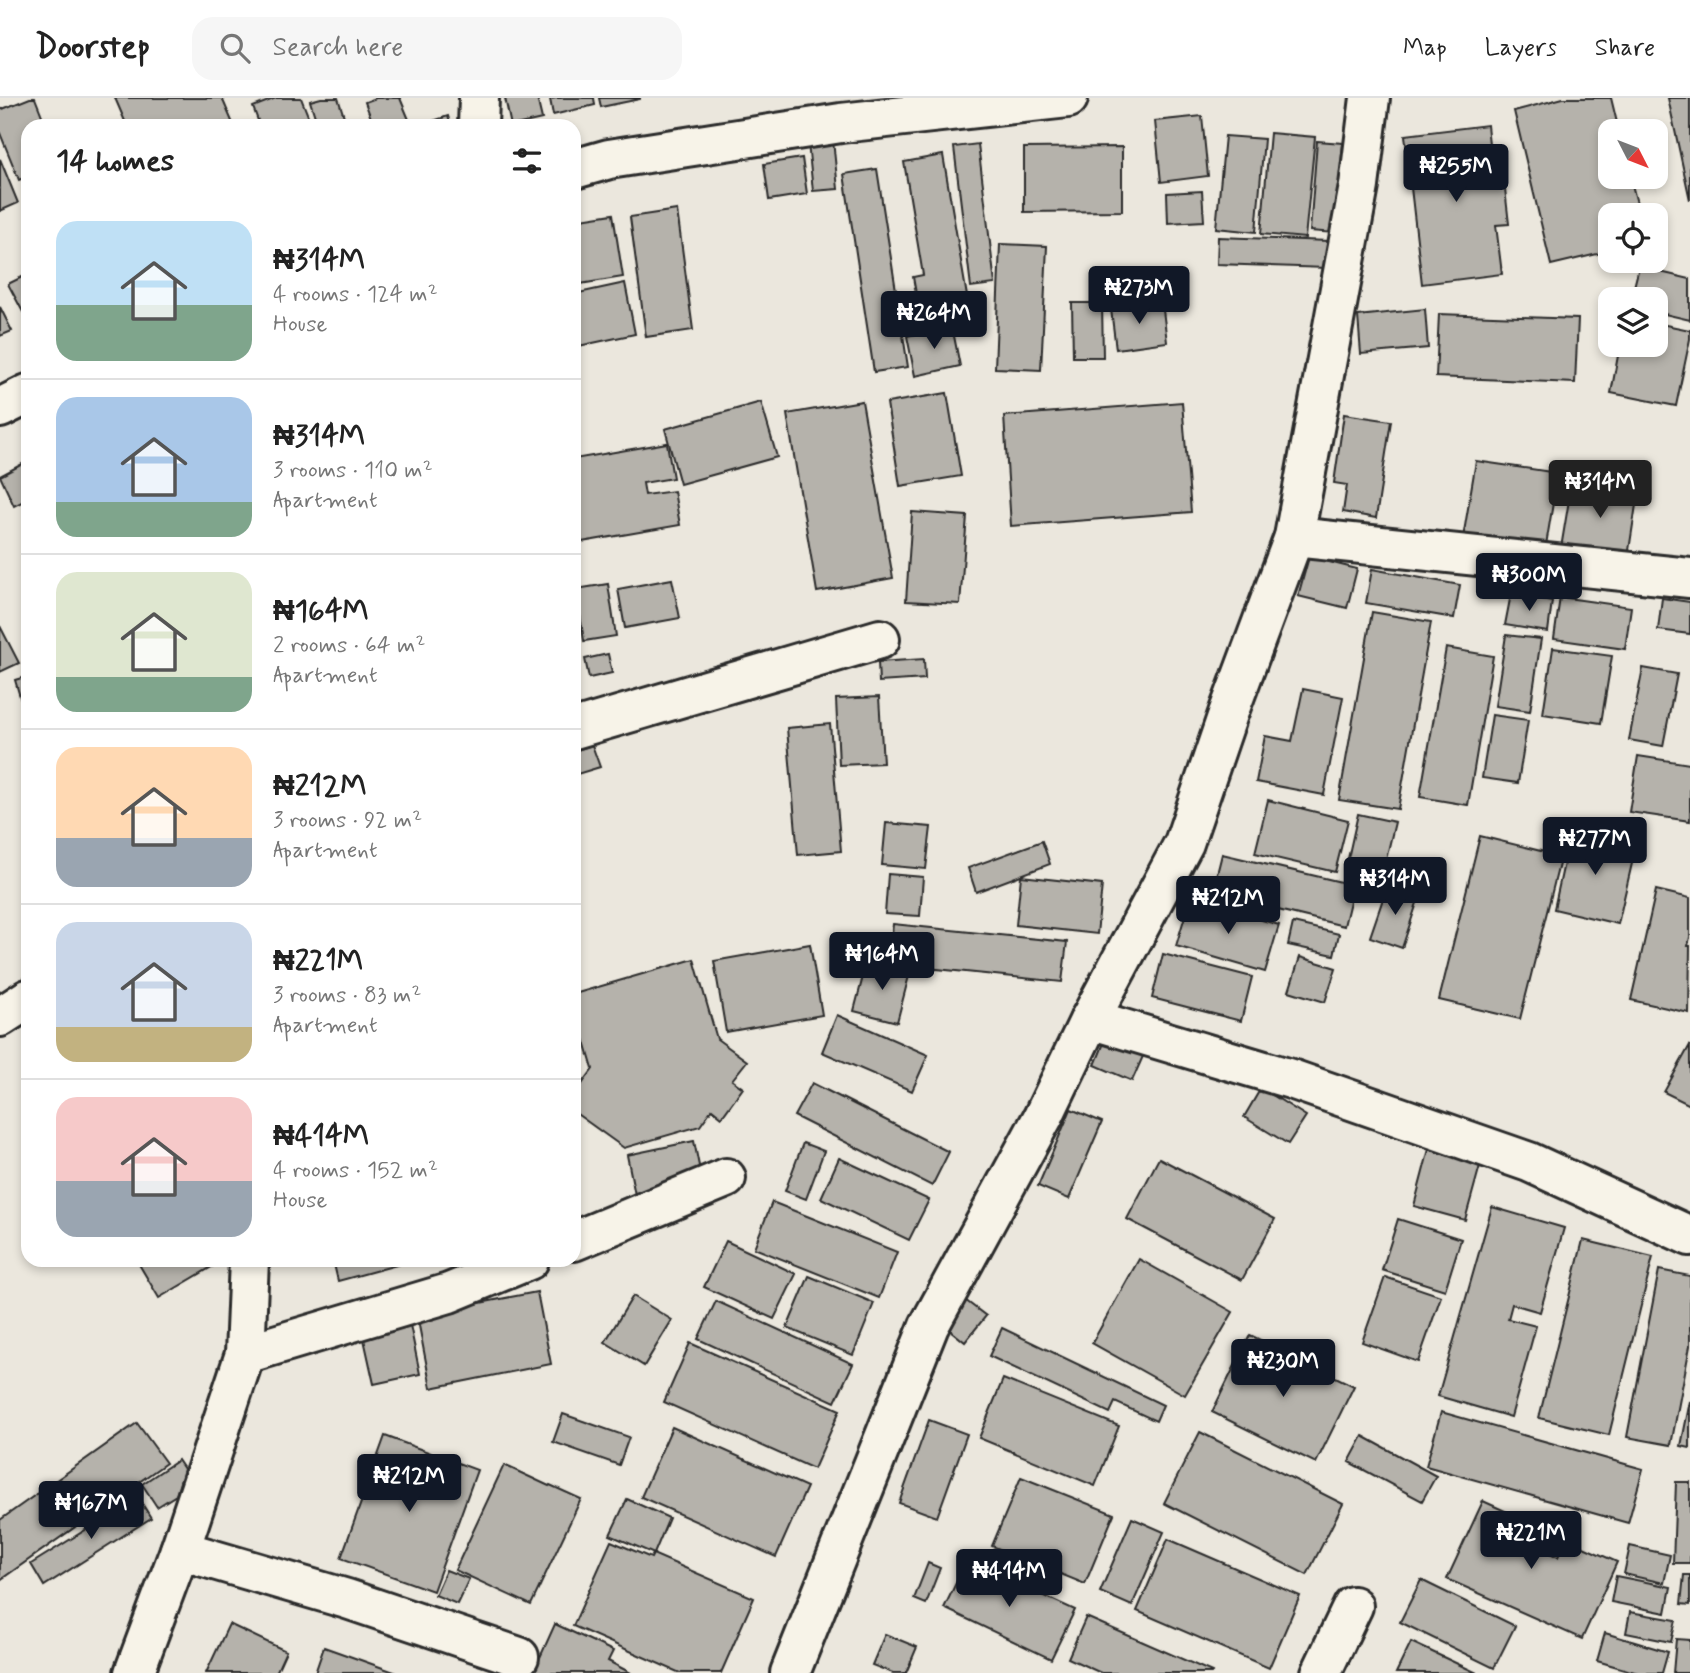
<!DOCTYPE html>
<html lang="en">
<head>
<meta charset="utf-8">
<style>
	:root { --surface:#fff; --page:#f6f6f6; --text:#222; --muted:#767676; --line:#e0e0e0; --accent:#111827 }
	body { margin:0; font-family:Mynerve,sans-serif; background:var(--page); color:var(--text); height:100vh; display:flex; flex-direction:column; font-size:26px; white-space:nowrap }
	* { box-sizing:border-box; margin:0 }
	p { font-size:23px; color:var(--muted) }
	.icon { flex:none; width:38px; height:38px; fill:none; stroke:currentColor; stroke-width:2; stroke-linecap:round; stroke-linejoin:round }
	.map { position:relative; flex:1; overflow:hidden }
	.panel { position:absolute; left:21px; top:21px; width:560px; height:1148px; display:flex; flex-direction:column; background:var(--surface); border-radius:21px; box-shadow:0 4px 10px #0003 }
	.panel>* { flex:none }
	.needle { width:46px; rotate:132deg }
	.controls { position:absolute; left:1598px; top:21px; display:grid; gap:14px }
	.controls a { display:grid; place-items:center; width:70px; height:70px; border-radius:14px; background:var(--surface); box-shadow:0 4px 10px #0003; font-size:35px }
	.price { position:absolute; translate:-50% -60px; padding:0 16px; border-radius:7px; background:var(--accent); color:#fff; font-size:23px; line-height:46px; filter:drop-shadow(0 2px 4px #0008) }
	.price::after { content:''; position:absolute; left:50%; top:42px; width:21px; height:16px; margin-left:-10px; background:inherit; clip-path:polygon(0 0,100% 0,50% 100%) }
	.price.selected { background:#222; color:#fff }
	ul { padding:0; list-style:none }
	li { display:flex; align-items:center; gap:21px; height:175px; padding:0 35px }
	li+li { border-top:2px solid var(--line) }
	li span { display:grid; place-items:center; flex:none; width:196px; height:140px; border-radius:21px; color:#555 }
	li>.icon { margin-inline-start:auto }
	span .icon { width:84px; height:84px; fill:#fffc; stroke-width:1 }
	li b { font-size:30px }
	h2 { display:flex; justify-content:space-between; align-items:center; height:84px; padding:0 35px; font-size:30px }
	header { display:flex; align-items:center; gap:42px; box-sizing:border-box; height:98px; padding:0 35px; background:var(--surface); border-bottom:2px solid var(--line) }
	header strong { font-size:33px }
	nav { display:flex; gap:38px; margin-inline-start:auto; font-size:24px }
	.search { width:490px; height:63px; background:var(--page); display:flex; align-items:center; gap:18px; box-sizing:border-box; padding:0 24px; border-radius:21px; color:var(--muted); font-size:26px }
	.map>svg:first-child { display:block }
</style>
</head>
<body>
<header>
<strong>Doorstep</strong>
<div class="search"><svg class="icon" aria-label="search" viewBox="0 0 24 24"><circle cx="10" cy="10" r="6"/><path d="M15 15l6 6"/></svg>Search here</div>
<nav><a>Map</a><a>Layers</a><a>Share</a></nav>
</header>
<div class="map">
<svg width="1690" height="1575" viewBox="0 0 1690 1575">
	<rect width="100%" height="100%" fill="#ebe7dd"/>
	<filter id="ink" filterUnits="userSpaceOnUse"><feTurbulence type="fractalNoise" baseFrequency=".0143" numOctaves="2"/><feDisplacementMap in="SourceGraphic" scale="14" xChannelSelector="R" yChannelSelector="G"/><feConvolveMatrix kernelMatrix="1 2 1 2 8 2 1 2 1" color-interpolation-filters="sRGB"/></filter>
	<g filter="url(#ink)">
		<g fill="#b5b2ab" stroke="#2b2b2b" stroke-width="2">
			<path d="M 30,0 L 35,0 L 46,28 L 28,28 L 28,78 L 19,82 L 0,35 L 0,12 Z"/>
			<path d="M 115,0 L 222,0 L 234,28 L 127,28 Z"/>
			<path d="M 276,0 L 301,0 L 312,28 L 260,28 L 253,9 Z"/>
			<path d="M 321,0 L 338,0 L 347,28 L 318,28 L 310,3 Z"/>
			<path d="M 376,0 L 400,0 L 410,24 L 399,28 L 374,28 L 365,4 Z"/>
			<path d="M 505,0 L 537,0 L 542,21 L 511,28 Z"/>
			<path d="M 556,0 L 594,0 L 595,7 L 553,17 L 550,1 Z"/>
			<path d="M 599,0 L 640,0 L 640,1 L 601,9 Z"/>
			<path d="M 1563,0 L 1611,0 L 1619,33 L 1610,33 L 1610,79 L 1630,79 L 1640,117 L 1610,117 L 1610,153 L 1551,167 L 1514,13 Z"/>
			<path d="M 1668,0 L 1690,0 L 1690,102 Z"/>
			<path d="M 448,18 L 451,28 L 418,28 Z"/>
			<path d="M 1202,18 L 1208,78 L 1161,84 L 1155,23 Z"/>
			<path d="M 1487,27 L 1492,74 L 1503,73 L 1509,126 L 1496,127 L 1502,176 L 1422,186 L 1405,37 Z"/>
			<path d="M 1270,35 L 1315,39 L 1305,140 L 1261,136 Z"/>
			<path d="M 1225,38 L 1264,41 L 1256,134 L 1216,130 Z"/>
			<path d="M 833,42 L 838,91 L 813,93 L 808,45 Z"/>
			<path d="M 1317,43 L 1343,45 L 1335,135 L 1310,133 Z"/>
			<path d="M 978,46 L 995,186 L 971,189 L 954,49 Z"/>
			<path d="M 1122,49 L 1122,113 L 1024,114 L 1024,50 Z"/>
			<path d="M 943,57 L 970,216 L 921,224 L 913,179 L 923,177 L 904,64 Z"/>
			<path d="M 802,60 L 807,96 L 769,102 L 764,66 Z"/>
			<path d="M 0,61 L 18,105 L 0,113 Z"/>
			<path d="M 877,71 L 908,269 L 874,274 L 844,76 Z"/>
			<path d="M 1202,93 L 1204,123 L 1168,125 L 1167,95 Z"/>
			<path d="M 677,112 L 693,232 L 646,239 L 630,119 Z"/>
			<path d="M 613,116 L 623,179 L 574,187 L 574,122 Z"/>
			<path d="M 1218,139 L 1329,143 L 1327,170 L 1217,166 Z"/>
			<path d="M 1000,146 L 1047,148 L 1041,272 L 995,270 Z"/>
			<path d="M 1639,169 L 1690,181 L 1690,222 L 1656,214 L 1656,201 L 1631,201 Z"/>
			<path d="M 28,176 L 28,212 L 23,214 L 8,186 Z"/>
			<path d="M 625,185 L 635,236 L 574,249 L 574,196 Z"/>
			<path d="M 1162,204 L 1167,244 L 1116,251 L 1111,211 Z"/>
			<path d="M 1072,205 L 1102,205 L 1103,259 L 1073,259 Z"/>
			<path d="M 0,209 L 12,233 L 0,238 Z"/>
			<path d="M 1425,211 L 1428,250 L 1361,256 L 1358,218 Z"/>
			<path d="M 1439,216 L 1578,221 L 1575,285 L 1436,279 Z"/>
			<path d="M 1656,225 L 1690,232 L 1690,241 L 1676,308 L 1611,295 L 1620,247 L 1656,247 Z"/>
			<path d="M 952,228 L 960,268 L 915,278 L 907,238 Z"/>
			<path d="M 947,295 L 961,378 L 900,388 L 887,305 Z"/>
			<path d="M 862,303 L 893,480 L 817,494 L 787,316 Z"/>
			<path d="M 761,304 L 777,359 L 680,386 L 665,331 Z"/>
			<path d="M 1182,304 L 1191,414 L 1011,428 L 1004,318 Z"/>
			<path d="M 1344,316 L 1391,323 L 1376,420 L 1343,414 L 1347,387 L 1334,385 Z"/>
			<path d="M 667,345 L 673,380 L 643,385 L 645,397 L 674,393 L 680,427 L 576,445 L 574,432 L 574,361 Z"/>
			<path d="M 28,363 L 28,401 L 14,408 L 0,378 Z"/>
			<path d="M 1476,363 L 1558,375 L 1545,453 L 1463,440 Z"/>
			<path d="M 1572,384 L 1638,394 L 1628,459 L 1561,450 Z"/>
			<path d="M 912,414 L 967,418 L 960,506 L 906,503 Z"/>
			<path d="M 1309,459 L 1357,471 L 1347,510 L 1298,498 Z"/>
			<path d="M 1372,471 L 1460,487 L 1454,520 L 1366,505 Z"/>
			<path d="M 672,481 L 680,520 L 625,530 L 618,491 Z"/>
			<path d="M 608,486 L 616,538 L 584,543 L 576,491 Z"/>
			<path d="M 1511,496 L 1552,503 L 1548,534 L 1505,527 Z"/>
			<path d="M 1560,499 L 1631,509 L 1625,551 L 1554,541 Z"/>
			<path d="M 1662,500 L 1690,504 L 1690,536 L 1658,532 Z"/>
			<path d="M 1372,514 L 1431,524 L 1398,711 L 1339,702 Z"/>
			<path d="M 0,528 L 19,565 L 0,574 Z"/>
			<path d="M 1506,537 L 1541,541 L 1530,613 L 1495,608 Z"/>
			<path d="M 1446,550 L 1493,558 L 1468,707 L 1420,699 Z"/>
			<path d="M 1553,550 L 1612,558 L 1601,625 L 1543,616 Z"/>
			<path d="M 608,556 L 612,575 L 589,580 L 585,561 Z"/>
			<path d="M 924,561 L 925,581 L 879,584 L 878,564 Z"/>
			<path d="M 1643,570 L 1677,576 L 1663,648 L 1629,642 Z"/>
			<path d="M 28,578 L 28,626 L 15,582 Z"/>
			<path d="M 1303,591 L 1343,599 L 1324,697 L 1256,684 L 1265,638 L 1292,643 Z"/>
			<path d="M 879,599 L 883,665 L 839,667 L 836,601 Z"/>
			<path d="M 1492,617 L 1528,622 L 1518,685 L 1482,680 Z"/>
			<path d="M 830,626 L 841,753 L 798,757 L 787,630 Z"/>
			<path d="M 592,647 L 600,669 L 574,677 L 574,653 Z"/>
			<path d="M 1638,658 L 1690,666 L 1690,723 L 1629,714 Z"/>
			<path d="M 1268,702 L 1348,722 L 1335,774 L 1255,755 Z"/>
			<path d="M 1358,716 L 1395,724 L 1383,774 L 1347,765 Z"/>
			<path d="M 886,725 L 931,729 L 926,771 L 882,767 Z"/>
			<path d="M 1571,733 L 1636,748 L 1618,826 L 1554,811 Z"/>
			<path d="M 1480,738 L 1561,758 L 1520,921 L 1439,902 Z"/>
			<path d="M 1042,743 L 1050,766 L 976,794 L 968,770 Z"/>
			<path d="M 1222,756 L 1354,787 L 1344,828 L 1212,796 Z"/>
			<path d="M 888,776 L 923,779 L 920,818 L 885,816 Z"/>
			<path d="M 1021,778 L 1102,787 L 1097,836 L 1016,827 Z"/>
			<path d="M 1387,789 L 1419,799 L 1402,850 L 1370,839 Z"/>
			<path d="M 1656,792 L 1690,800 L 1690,839 L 1688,848 L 1690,848 L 1689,915 L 1631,902 Z"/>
			<path d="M 1190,801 L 1279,827 L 1265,874 L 1176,848 Z"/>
			<path d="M 1293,825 L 1339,836 L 1334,857 L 1288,847 Z"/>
			<path d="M 893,826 L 1067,844 L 1062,884 L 889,866 Z"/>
			<path d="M 810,846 L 822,917 L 726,934 L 714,863 Z"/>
			<path d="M 1163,856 L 1252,879 L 1241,923 L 1152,900 Z"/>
			<path d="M 1300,859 L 1336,870 L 1325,904 L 1289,893 Z"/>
			<path d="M 694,861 L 717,941 L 747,963 L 732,982 L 743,990 L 722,1019 L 712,1011 L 700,1028 L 624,1050 L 574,1014 L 574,997 L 593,971 L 574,907 L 574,896 Z"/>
			<path d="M 867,863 L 910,874 L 897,924 L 854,913 Z"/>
			<path d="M 837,917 L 928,957 L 912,993 L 822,954 Z"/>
			<path d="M 1106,940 L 1144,956 L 1132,983 L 1095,967 Z"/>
			<path d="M 1690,947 L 1690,1007 L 1664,994 Z"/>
			<path d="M 812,985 L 949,1054 L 932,1088 L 794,1018 Z"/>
			<path d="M 1261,990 L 1306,1018 L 1288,1046 L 1244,1019 Z"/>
			<path d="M 1071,1011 L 1102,1024 L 1069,1101 L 1038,1088 Z"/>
			<path d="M 694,1043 L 702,1083 L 635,1097 L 627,1057 Z"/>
			<path d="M 803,1045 L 824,1053 L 806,1101 L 785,1093 Z"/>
			<path d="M 1429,1051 L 1481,1064 L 1465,1122 L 1414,1108 Z"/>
			<path d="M 839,1060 L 929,1102 L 909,1142 L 821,1100 Z"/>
			<path d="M 1159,1060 L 1275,1121 L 1242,1182 L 1127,1121 Z"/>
			<path d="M 772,1104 L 897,1154 L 879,1200 L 754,1150 Z"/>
			<path d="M 1492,1109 L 1564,1130 L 1540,1214 L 1512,1206 L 1508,1221 L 1536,1228 L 1511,1319 L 1438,1298 Z"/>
			<path d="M 1398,1121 L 1461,1141 L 1445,1192 L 1382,1172 Z"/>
			<path d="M 1583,1142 L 1653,1159 L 1609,1337 L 1539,1320 Z"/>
			<path d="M 726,1143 L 796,1176 L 774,1221 L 704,1189 Z"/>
			<path d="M 1139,1161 L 1233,1214 L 1185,1297 L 1092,1245 Z"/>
			<path d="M 138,1162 L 218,1162 L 220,1164 L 159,1200 L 137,1163 Z"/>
			<path d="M 333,1162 L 415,1162 L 338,1183 Z"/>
			<path d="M 1659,1172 L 1690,1178 L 1690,1248 L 1671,1347 L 1627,1339 Z"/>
			<path d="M 809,1178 L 874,1205 L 853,1257 L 787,1230 Z"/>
			<path d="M 1385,1179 L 1441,1198 L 1418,1264 L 1362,1244 Z"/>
			<path d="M 537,1194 L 551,1266 L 431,1290 L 417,1217 Z"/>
			<path d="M 633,1198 L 672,1222 L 644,1268 L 605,1244 Z"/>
			<path d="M 965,1202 L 986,1218 L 965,1244 L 945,1228 Z"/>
			<path d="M 716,1203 L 853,1266 L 835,1304 L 698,1241 Z"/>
			<path d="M 409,1222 L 420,1276 L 374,1286 L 362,1232 Z"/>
			<path d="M 1002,1230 L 1163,1307 L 1156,1323 L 1115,1304 L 1110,1315 L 989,1258 Z"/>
			<path d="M 1250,1237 L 1354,1288 L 1316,1365 L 1212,1314 Z"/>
			<path d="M 690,1245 L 840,1312 L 814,1371 L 664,1304 Z"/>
			<path d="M 1003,1281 L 1119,1328 L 1095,1388 L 979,1340 Z"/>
			<path d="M 1690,1303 L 1690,1350 L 1681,1348 Z"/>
			<path d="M 1441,1314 L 1643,1371 L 1628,1425 L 1426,1368 Z"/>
			<path d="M 563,1316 L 629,1339 L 619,1367 L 553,1344 Z"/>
			<path d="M 929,1322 L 967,1336 L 937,1419 L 899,1405 Z"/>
			<path d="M 137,1325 L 166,1365 L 0,1482 L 0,1422 Z"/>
			<path d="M 672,1329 L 807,1389 L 776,1459 L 641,1399 Z"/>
			<path d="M 1200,1334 L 1343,1406 L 1307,1477 L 1164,1405 Z"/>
			<path d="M 385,1338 L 477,1372 L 433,1493 L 341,1460 Z"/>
			<path d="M 1363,1338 L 1436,1378 L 1422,1403 L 1349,1364 Z"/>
			<path d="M 178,1362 L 184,1371 L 176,1397 L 157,1409 L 142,1386 Z"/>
			<path d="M 504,1367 L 549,1388 L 550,1387 L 581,1401 L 531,1507 L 455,1472 Z"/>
			<path d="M 1021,1379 L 1114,1416 L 1085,1486 L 992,1448 Z"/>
			<path d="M 1676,1384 L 1690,1384 L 1690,1465 L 1673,1465 Z"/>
			<path d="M 138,1399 L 151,1420 L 44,1488 L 31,1466 Z"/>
			<path d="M 627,1401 L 669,1420 L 654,1456 L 610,1437 Z"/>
			<path d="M 1483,1403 L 1547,1432 L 1539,1450 L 1558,1459 L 1566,1441 L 1617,1464 L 1582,1541 L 1447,1481 Z"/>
			<path d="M 1132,1420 L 1164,1434 L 1132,1508 L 1100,1494 Z"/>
			<path d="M 1168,1441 L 1300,1498 L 1269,1570 L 1137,1513 Z"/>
			<path d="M 611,1443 L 651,1460 L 653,1456 L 754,1500 L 721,1575 L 680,1575 L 573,1528 Z"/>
			<path d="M 1630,1448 L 1670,1457 L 1664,1485 L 1624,1476 Z"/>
			<path d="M 967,1462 L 1075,1512 L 1051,1561 L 944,1510 Z"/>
			<path d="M 928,1465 L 940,1470 L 926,1506 L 914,1501 Z"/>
			<path d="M 446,1472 L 469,1481 L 457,1506 L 435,1497 Z"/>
			<path d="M 1684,1477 L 1690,1477 L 1690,1507 L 1681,1506 Z"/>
			<path d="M 1616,1478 L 1671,1489 L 1666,1515 L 1611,1504 Z"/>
			<path d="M 1421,1482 L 1515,1528 L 1494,1570 L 1400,1524 Z"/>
			<path d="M 1630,1514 L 1676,1522 L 1671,1544 L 1626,1535 Z"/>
			<path d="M 1086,1519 L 1212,1574 L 1211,1575 L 1101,1575 L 1068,1560 Z"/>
			<path d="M 229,1526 L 286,1553 L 276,1575 L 206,1575 Z"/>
			<path d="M 555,1526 L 613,1553 L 608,1563 L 631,1575 L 533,1575 Z"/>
			<path d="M 1605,1535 L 1668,1554 L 1662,1575 L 1638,1575 L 1597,1563 Z"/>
			<path d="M 885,1536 L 917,1549 L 906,1575 L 893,1575 L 872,1567 Z"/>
			<path d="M 1676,1541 L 1690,1542 L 1690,1575 L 1673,1575 Z"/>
			<path d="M 1411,1544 L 1477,1575 L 1396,1575 Z"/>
			<path d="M 324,1549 L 397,1575 L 315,1575 Z"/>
		</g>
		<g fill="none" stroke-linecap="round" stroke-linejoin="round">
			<g stroke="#2b2b2b" stroke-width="44">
				<g id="minor">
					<path d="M 478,28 L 479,0"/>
					<path d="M 574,71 L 609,61 L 841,25 L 1068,0"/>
					<path d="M 0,310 L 28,296"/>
					<path d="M 1294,439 L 1690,480"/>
					<path d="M 574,631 L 880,541"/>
					<path d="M 0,919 L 28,901"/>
					<path d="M 1090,921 L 1291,981 L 1529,1064 L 1690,1138"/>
					<path d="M 574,1143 L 726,1080"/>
					<path d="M 245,1256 L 449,1195 L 529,1162"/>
					<path d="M 180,1452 L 347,1501 L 519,1559"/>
					<path d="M 134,1575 L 180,1452 L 245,1256 L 249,1162"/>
					<path d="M 790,1575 L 929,1228 L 1043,1019 L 1090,921 L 1184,745 L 1228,616 L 1294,439 L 1359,88 L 1370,0"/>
					<path d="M 1321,1575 L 1353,1508"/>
				</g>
			</g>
			<use href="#minor" stroke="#f7f3e8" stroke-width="38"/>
		</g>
	</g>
</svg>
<div class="controls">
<a><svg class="needle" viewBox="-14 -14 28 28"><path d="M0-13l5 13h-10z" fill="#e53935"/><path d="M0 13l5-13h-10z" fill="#767676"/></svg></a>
<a><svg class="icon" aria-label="locate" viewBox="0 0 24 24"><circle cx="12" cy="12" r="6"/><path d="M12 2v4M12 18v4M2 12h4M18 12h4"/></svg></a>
<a><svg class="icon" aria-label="layers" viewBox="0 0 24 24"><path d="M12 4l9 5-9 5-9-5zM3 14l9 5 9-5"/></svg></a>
</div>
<b class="price" style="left:1456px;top:106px">₦255M</b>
<b class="price" style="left:1139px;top:228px">₦273M</b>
<b class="price" style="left:934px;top:253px">₦264M</b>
<b class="price selected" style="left:1600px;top:422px">₦314M</b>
<b class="price" style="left:1529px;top:515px">₦300M</b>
<b class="price" style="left:1595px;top:779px">₦277M</b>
<b class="price" style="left:1395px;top:819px">₦314M</b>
<b class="price" style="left:1228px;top:838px">₦212M</b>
<b class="price" style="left:882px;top:894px">₦164M</b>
<b class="price" style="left:1283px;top:1301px">₦230M</b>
<b class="price" style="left:409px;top:1416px">₦212M</b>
<b class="price" style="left:91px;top:1443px">₦167M</b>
<b class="price" style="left:1531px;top:1473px">₦221M</b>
<b class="price" style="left:1009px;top:1511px">₦414M</b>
<section class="panel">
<h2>14 homes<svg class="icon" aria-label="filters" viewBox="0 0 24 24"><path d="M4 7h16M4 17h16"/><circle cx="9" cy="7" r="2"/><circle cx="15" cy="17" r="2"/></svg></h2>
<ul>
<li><span style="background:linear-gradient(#bfe0f5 60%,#7fa58c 0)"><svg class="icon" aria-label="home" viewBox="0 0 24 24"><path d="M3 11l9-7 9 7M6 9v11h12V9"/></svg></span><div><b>₦314M</b><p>4 rooms · 124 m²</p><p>House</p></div></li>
<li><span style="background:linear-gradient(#a9c7e8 75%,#7fa58c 0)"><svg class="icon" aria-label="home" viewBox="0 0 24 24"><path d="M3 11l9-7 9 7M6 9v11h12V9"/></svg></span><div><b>₦314M</b><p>3 rooms · 110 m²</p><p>Apartment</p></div></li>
<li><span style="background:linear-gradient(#dfe7d0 75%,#7fa58c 0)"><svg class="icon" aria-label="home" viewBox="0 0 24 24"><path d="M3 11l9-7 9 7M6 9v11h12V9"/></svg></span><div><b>₦164M</b><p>2 rooms · 64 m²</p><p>Apartment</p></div></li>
<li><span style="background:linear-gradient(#ffd9b3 65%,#9aa5b1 0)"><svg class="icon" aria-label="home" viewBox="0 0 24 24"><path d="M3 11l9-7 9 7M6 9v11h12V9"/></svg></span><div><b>₦212M</b><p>3 rooms · 92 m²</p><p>Apartment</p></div></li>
<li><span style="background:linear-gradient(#c9d6e8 75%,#c2b280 0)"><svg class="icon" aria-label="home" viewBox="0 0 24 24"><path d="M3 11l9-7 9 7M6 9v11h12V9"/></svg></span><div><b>₦221M</b><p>3 rooms · 83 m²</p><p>Apartment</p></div></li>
<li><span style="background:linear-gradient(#f6c9c9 60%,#9aa5b1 0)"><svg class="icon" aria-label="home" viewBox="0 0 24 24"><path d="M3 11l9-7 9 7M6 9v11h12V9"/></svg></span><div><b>₦414M</b><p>4 rooms · 152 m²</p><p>House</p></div></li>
</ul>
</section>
</div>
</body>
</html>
